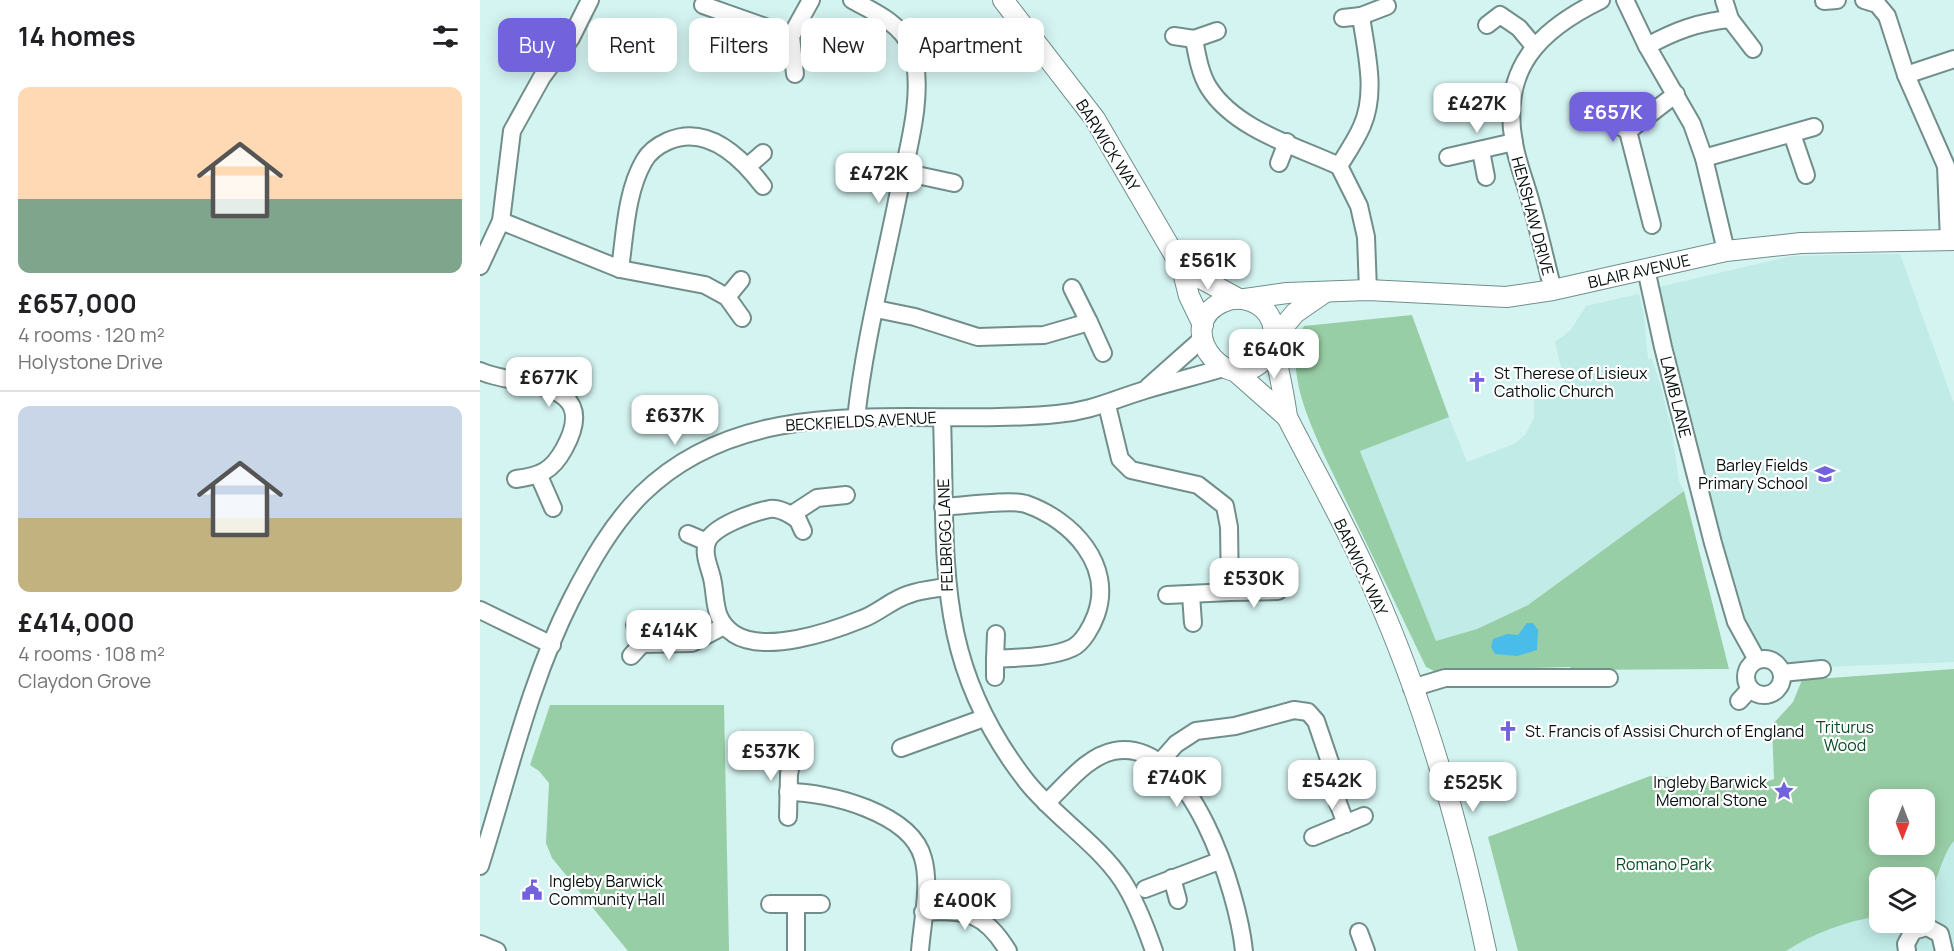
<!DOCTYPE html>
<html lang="en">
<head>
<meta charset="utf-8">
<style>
	:root { --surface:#fff; --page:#f2f2f2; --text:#202124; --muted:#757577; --line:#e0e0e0; --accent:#7262dc }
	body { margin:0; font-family:Manrope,sans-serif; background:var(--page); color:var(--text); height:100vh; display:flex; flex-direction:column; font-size:22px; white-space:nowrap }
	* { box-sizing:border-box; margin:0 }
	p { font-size:20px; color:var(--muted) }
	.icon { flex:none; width:33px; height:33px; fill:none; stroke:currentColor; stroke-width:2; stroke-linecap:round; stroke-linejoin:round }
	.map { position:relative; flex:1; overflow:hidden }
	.side { display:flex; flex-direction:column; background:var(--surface); width:480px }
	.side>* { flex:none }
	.top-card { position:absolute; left:18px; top:18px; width:570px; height:54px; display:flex; gap:12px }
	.needle { width:39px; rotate:180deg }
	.tools { position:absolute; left:1389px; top:789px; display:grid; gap:12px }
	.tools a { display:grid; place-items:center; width:66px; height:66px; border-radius:12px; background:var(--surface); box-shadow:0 3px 15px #0003; font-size:30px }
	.price { position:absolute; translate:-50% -51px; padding:0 14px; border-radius:12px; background:#fff; color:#222; font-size:20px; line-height:39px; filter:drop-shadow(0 2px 3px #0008) }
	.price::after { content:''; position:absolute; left:50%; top:36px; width:18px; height:14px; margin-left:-9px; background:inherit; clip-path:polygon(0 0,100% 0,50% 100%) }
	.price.current { background:var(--accent); color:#fff }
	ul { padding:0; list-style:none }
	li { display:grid; align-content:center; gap:12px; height:318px; padding:0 18px }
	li+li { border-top:2px solid var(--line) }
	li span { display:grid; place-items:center; height:186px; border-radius:12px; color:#555 }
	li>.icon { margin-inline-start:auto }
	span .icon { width:108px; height:108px; fill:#fffc; stroke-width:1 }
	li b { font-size:26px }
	h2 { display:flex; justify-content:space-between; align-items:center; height:72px; padding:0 18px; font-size:26px }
	.pill { padding:0 21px; border-radius:12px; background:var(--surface); box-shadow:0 3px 15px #0003; font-size:21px; line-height:54px }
	.pill.current { background:var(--accent); color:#fff }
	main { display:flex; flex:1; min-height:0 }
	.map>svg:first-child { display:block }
</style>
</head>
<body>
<main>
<section class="side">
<h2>14 homes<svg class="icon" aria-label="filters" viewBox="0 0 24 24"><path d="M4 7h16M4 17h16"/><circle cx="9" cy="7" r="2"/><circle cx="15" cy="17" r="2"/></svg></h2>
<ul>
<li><span style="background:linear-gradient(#ffd9b3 60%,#7fa58c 0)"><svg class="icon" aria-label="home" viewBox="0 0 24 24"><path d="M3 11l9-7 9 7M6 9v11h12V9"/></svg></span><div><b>£657,000</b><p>4 rooms · 120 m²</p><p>Holystone Drive</p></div></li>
<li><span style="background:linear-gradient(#c9d6e8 60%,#c2b280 0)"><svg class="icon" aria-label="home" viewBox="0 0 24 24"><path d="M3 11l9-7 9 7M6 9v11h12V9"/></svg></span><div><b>£414,000</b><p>4 rooms · 108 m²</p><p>Claydon Grove</p></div></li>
</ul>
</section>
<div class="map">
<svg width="1474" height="951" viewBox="0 0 1474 951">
	<rect width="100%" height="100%" fill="#d4f4f1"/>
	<g fill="#c1ebe7">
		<path d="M 1387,254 L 1420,254 L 1474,404 L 1474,662 L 1342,667 L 1302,673 L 1298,665 L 1290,659 L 1277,660 L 1256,622 L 1170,289 L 1312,256 Z"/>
		<path d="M 1159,294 L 1164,316 L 1168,359 L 1172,359 L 1181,387 L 1192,433 L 1199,481 L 1204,491 L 1048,605 L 997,629 L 956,642 L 880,450 L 969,417 L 987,462 L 1034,444 L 1045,435 L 1054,418 L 1054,396 L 1086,389 L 1075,342 L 1090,331 L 1106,306 Z"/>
		<path d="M 1474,841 L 1474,951 L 1306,951 L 1332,935 L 1366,922 L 1399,916 L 1400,922 L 1444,922 L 1445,896 L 1451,890 L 1461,869 L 1465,851 Z"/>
	</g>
	<g fill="#98cea5" fill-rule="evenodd">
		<path d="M 932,315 L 969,417 L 880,451 L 956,641 L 997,629 L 1048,605 L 1204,491 L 1249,669 L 1092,670 L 1090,667 L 954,671 L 946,667 L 843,453 C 827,415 803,367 824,326 Z"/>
		<path d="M 1474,669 L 1474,841 C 1460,857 1461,880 1445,896 L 1444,878 L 1400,878 L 1399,916 C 1364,922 1336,932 1306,951 L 1038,951 L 1008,837 L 1170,776 L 1283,783 L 1294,779 L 1292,725 L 1313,702 L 1322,680 ZM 1400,800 L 1444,800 L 1444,844 L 1400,844 Z"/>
		<path d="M 70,705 L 244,705 L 249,951 L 148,951 L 72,858 L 66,843 L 69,783 L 59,771 L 50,765 Z"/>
	</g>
	<path fill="#49bce9" d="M 1047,623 L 1053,623 L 1058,630 L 1057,650 L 1037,656 L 1015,654 L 1011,647 L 1013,639 L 1027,634 L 1038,635 Z"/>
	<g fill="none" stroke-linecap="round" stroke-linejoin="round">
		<g stroke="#718e8b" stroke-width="20">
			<g id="minor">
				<path d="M 372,0 C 393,11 422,24 431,48 C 446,88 428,150 419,191 C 404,267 384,343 376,419"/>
				<path d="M 1145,0 L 1167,46 L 1212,124 L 1224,158 L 1246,251"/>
				<path d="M 1244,0 L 1250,19 L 1273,49"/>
				<path d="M 1384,0 L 1397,4 L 1407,16 L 1426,75 L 1466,166 L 1469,240"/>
				<path d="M 1344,1 L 1357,0"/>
				<path d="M 223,5 L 311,36 L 331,0"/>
				<path d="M 881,16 L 907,6"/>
				<path d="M 863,18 L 881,16 C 886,52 897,92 882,126 C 876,140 867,153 859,166 L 879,206 L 886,237 L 888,290"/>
				<path d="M 1007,25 L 1020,15 L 1039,28 L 1054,46"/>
				<path d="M 311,36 L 315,74"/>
				<path d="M 694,36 L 714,39 C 717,55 720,74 729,88 C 756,130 816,146 859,166"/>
				<path d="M 714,39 L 737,31"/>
				<path d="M 1167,46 C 1195,31 1218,22 1250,19"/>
				<path d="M 1426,75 L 1474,59"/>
				<path d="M 1135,123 L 1148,131"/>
				<path d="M 1312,134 L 1326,175"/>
				<path d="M 1001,151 L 1006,177"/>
				<path d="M 968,157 L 1034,142"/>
				<path d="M 1224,158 L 1334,127"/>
				<path d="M 799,163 L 807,142"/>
				<path d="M 268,166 L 283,153"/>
				<path d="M 423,172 L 474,183"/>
				<path d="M 21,221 L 140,269 L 225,285 L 247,297 L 262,318"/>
				<path d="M 1172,225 L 1148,131 L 1196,94"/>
				<path d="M 0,266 L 21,221 L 32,131 L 62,77 L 91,38 L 110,0"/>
				<path d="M 140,269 C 145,234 146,192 164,161 C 169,152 179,145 188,141 C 227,124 261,157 283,186"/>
				<path d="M 1166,269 L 1183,347 L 1233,543 L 1256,622 L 1277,660"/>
				<path d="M 592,288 L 609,322"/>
				<path d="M 1073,290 C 1065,259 1058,227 1049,196 C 1044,179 1037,161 1034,143 C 1020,69 1059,30 1121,0"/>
				<path d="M 247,297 L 261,280"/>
				<path d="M 396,309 L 435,317 L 498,337 L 564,335 L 609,322 L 623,353"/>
				<path d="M 0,371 C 36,388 124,377 84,449 C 72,471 60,476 36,479"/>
				<path d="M 668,387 L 722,339"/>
				<path d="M 627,405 L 640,459 L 651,470 L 718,485 L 745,506 L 749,527 L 750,592 L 687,595"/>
				<path d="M 462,418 C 467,560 452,661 547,782 C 575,817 617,843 642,880 C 656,901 666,928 674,951"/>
				<path d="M 59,476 L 73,508"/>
				<path d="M 366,495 L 337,498 L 311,515 C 305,512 298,508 290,509 C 274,512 233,526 227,542 C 223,554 229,566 232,578 C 237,600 232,619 254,634 C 285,654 350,632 382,619 C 399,613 412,599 430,594 C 441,590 454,589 466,587"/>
				<path d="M 463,507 C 481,506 532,499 546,504 C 592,520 634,565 616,615 C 612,626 603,643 592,648 C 570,658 539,657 515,659 L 516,634"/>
				<path d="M 311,515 L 318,520 L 323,531"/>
				<path d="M 208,534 L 227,542"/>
				<path d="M 750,592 L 798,591"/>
				<path d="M 711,595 L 713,623"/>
				<path d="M 0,610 L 72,645"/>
				<path d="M 155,625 L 162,644 L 212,643 L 244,626"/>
				<path d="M 151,656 L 162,644"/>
				<circle cx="1284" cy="677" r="18"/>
				<path d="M 515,659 L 515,677"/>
				<path d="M 1302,673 L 1342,669"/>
				<path d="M 932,688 L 965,678 L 1129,678"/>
				<path d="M 1259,701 L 1270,689"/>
				<path d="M 421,748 L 504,718"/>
				<path d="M 681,761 L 696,744 L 716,731 L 755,726 L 814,710 L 828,712 L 836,721 L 851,765 L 858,803 L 866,824"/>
				<path d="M 308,792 C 349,792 431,813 443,858 C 451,886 442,922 440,951"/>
				<path d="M 566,803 C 585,786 607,756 634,751 C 711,736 758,894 764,951"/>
				<path d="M 308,817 L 309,774 L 314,751"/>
				<path d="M 833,837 L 884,816"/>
				<path d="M 0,866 C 28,778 49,683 91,600 C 110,563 132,524 162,494 C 272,386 437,428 577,414 C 612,411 632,400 665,390 C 691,382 717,376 743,368"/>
				<path d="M 692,878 L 698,900"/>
				<path d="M 665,889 L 739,861"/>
				<path d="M 290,904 L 316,904"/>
				<path d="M 443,912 C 486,909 505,913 528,951"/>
				<path d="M 879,932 L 886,951"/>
				<path d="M 0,944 L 17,951"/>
				<path d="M 316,951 L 316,904 L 341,904"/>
				<path d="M 1427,951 L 1426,944 L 1433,931 L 1447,927 L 1460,934 L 1464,951"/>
			</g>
		</g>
		<g stroke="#718e8b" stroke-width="22">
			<g id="tertiary">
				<path d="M 523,0 L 615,119 L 702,268 L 709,296 L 723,325"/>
				<path d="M 702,268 L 757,298"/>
				<path d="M 765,299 L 807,293 L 888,290 L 1026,297 L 1073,290 L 1246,251 L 1321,243 L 1474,240"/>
				<path d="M 794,338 L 815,313 L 844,293"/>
				<path d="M 793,346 C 757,414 686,326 743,302 C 761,294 785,302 792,322 C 795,331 792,341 794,349 C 799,372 804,394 807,417 C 836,474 868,529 893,587 C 945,703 980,827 1006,951"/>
				<path d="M 755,371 L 807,417"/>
			</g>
		</g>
		<use href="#minor" stroke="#fff" stroke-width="16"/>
		<use href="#tertiary" stroke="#fff" stroke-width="20"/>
	</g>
	<defs>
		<g id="church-bare" transform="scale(1.62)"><path d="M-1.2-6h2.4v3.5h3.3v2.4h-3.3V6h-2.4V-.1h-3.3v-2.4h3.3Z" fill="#7262dc" stroke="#fff" stroke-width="2.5" paint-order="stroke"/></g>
		<g id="school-bare" transform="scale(1.62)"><path d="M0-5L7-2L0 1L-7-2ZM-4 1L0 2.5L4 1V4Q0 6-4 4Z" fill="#7262dc" stroke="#fff" stroke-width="2.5" paint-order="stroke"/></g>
		<g id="sight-bare" transform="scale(1.62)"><path d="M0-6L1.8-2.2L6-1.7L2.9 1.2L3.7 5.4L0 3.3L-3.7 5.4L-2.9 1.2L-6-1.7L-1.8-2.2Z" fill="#7262dc" stroke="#fff" stroke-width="2.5" paint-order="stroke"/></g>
		<g id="civic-bare" transform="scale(1.62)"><path d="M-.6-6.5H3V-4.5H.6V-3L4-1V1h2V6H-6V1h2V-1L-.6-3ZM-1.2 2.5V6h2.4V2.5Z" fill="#7262dc" stroke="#fff" stroke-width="2.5" paint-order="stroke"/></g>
	</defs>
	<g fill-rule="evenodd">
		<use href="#church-bare" x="997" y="382"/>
		<use href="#school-bare" x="1345" y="474"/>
		<use href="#church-bare" x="1028" y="731"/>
		<use href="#sight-bare" x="1304" y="791"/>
		<use href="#civic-bare" x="52" y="890"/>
	</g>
	<g text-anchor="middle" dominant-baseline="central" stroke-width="4.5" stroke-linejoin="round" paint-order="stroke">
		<g font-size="16" fill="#040e0d" stroke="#fff">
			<text transform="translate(628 145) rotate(58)">BARWICK WAY</text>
			<text transform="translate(1053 216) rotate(75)">HENSHAW DRIVE</text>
			<text transform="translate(1159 271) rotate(-13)">BLAIR AVENUE</text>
			<text transform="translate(1196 397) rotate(76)">LAMB LANE</text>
			<text transform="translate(381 421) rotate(-3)">BECKFIELDS AVENUE</text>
			<text transform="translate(465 535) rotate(-92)">FELBRIGG LANE</text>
			<text transform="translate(881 567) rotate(65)">BARWICK WAY</text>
		</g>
		<g font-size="16" fill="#040e0d" stroke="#fff" text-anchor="start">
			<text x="1014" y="373">St Therese of Lisieux<tspan x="1014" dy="18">Catholic Church</tspan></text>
			<text x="1328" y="465" text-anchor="end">Barley Fields<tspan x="1328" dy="18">Primary School</tspan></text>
			<text x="1045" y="731">St. Francis of Assisi Church of England</text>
			<text x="1287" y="782" text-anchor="end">Ingleby Barwick<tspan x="1287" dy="18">Memoral Stone</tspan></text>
			<text x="69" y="881">Ingleby Barwick<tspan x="69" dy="18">Community Hall</tspan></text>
		</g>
		<g font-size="16" fill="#094b25" stroke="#fff">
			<text x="1365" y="727">Triturus<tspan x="1365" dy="18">Wood</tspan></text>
			<text x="1184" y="864">Romano Park</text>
		</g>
	</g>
</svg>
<div class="tools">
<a><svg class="needle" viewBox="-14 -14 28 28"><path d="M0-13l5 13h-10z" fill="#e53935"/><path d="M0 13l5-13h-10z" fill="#757577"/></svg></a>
<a><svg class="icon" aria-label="layers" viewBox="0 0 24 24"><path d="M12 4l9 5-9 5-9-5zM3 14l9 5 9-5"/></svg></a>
</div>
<b class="price" style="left:997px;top:134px">£427K</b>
<b class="price current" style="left:1133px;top:143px">£657K</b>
<b class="price" style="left:399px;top:204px">£472K</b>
<b class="price" style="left:728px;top:291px">£561K</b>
<b class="price" style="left:794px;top:380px">£640K</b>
<b class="price" style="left:69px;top:408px">£677K</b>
<b class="price" style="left:195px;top:446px">£637K</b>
<b class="price" style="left:774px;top:609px">£530K</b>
<b class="price" style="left:189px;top:661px">£414K</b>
<b class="price" style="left:291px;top:782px">£537K</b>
<b class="price" style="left:697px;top:808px">£740K</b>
<b class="price" style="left:852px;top:811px">£542K</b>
<b class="price" style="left:993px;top:813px">£525K</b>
<b class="price" style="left:485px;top:931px">£400K</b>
<div class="top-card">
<a class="pill current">Buy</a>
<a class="pill">Rent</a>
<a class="pill">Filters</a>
<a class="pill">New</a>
<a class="pill">Apartment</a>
</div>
</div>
</main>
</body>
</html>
